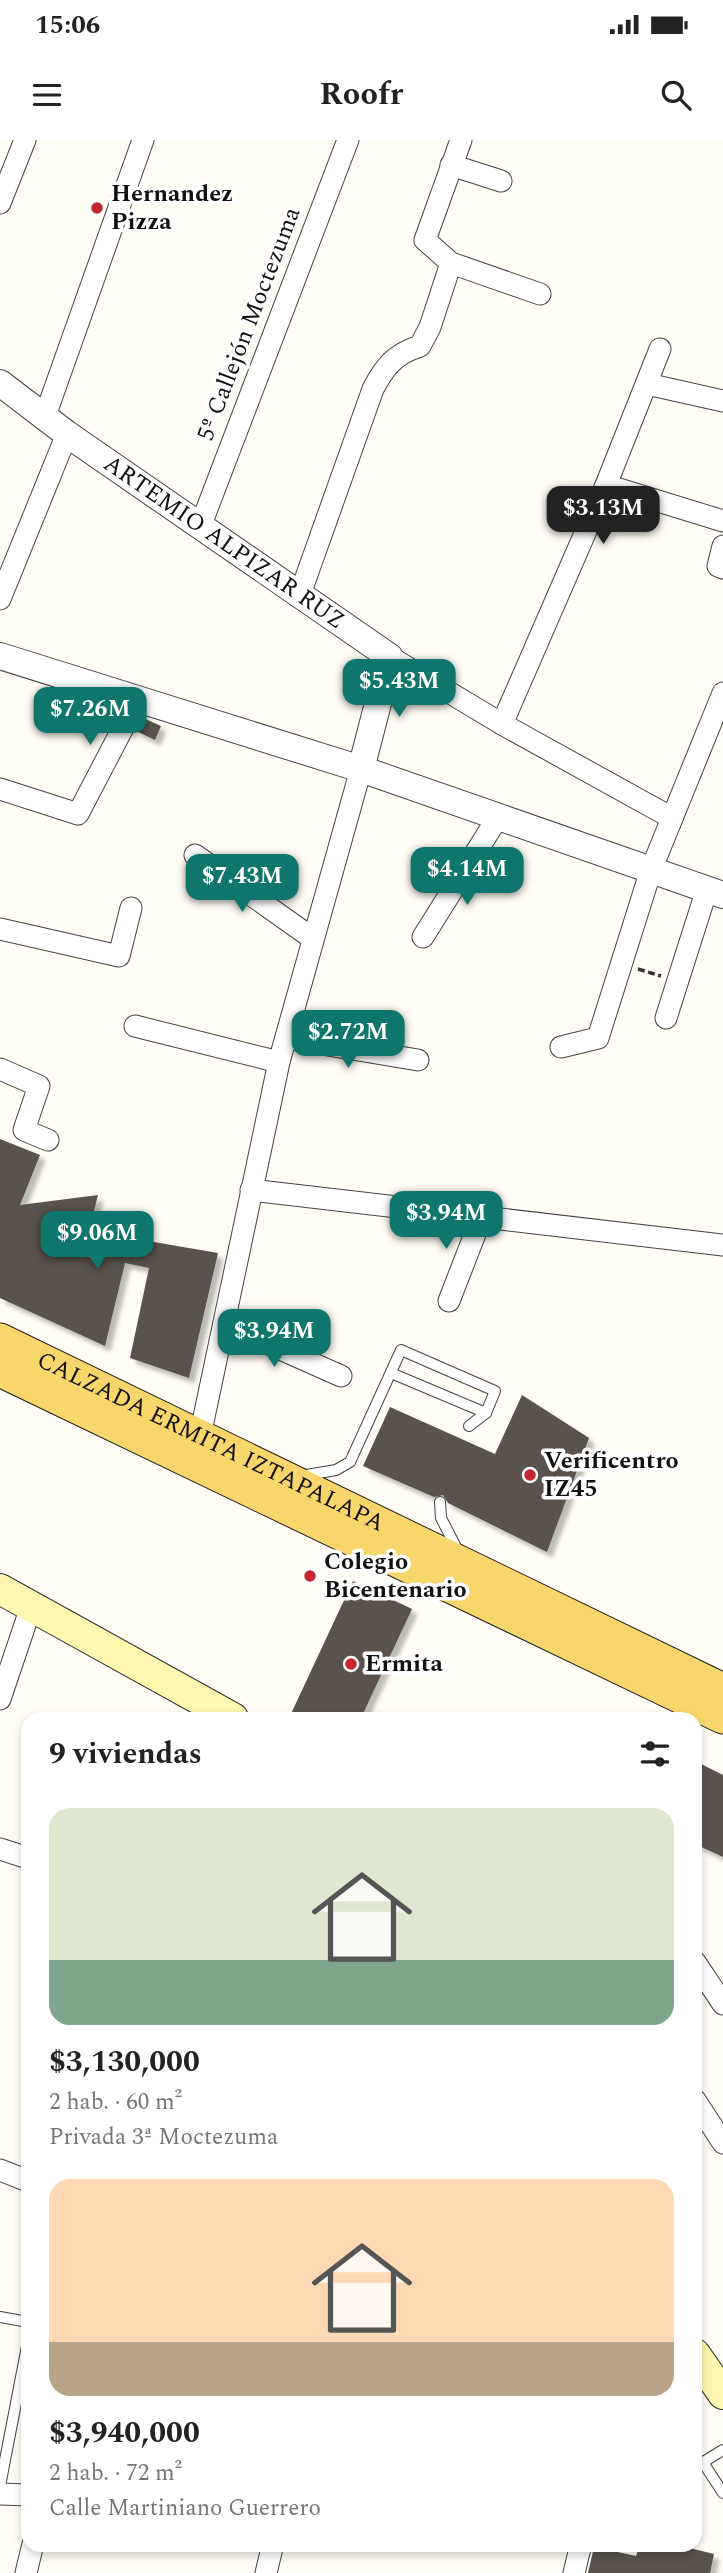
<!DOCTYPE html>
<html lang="es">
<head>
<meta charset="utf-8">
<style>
	:root { --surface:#fff; --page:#f6f6f6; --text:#222; --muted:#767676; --accent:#0f766e }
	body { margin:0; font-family:Spectral,serif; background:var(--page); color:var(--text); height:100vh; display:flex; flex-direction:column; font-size:26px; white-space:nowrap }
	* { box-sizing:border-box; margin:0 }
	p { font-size:23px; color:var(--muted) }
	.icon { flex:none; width:38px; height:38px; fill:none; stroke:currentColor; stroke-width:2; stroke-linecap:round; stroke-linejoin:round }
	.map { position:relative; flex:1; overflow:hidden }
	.side { position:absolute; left:21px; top:1572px; width:681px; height:840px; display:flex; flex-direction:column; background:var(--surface); border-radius:21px; box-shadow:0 4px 10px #0003 }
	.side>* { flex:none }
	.price { position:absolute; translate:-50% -60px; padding:0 16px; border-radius:14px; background:var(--accent); color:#fff; font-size:23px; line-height:46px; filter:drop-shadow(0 2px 4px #0008) }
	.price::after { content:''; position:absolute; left:50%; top:42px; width:21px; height:16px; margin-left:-10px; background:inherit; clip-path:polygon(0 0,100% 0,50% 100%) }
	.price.current { background:#222; color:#fff }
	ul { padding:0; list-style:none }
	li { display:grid; align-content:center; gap:14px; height:371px; padding:0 28px }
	li span { display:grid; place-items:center; height:217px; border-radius:21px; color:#555 }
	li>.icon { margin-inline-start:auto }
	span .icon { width:126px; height:126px; fill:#fffc; stroke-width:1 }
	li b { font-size:30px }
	h2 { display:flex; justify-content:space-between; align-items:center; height:84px; padding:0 28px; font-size:30px }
	.status { display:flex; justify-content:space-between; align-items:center; height:49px; padding:0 35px; background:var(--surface); direction:ltr }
	.status svg { height:19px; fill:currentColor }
	header { display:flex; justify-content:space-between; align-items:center; height:91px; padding:0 28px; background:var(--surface); font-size:32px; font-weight:700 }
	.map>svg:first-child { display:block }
</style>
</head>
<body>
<div class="status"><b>15:06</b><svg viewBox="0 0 49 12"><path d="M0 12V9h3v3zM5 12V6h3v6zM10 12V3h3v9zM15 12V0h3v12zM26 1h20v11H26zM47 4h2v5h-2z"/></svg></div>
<header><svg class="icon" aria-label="menu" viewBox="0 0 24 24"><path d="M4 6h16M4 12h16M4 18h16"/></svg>Roofr<svg class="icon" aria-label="search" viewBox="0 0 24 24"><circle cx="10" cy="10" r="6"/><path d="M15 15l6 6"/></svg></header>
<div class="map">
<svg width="723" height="2433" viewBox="0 0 723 2433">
	<defs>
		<filter id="shadow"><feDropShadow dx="5.5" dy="5.5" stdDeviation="2" flood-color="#0004"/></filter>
	</defs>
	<rect width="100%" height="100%" fill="#fffdf5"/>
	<g fill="#5a524d" filter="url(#shadow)">
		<path d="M 143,578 L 161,586 L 155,600 L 136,591 Z"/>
		<path d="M 0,999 L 40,1015 L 20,1065 L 98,1055 L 91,1083 L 154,1102 L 218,1113 L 189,1238 L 130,1218 L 149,1128 L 125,1123 L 105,1206 L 0,1158 Z"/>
		<path d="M 522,1255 L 589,1298 L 547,1412 L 448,1363 L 443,1355 L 434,1357 L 363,1326 L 390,1267 L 495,1314 Z"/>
		<path d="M 353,1441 L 412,1469 L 361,1578 L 289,1578 Z"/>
		<path d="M 695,1621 L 723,1635 L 723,1717 L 695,1704 Z"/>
		<path d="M 640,2404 L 673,2404 L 714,2414 L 710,2433 L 588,2433 L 594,2407 L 636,2416 Z"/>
	</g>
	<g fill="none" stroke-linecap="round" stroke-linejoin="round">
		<g stroke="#444" stroke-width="12">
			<g id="service">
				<path d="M 391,1233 L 486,1273"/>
				<path d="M 301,1336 L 336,1330 L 350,1322 L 401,1210 L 495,1251 L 486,1273 L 469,1286"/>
				<path d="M 440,1362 L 441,1378 L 458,1411"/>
				<path d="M 0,2177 L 28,2182"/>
				<path d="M 704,2324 L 723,2353"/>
				<path d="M 695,2327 L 723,2310"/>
				<path d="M 0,2346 L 28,2201"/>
			</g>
		</g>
		<g stroke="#444" stroke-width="23">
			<g id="minor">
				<path d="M 461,0 L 425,100 L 451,123 L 540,154"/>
				<path d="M 451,25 L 501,41"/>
				<path d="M 0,63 L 25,0"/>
				<path d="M 647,244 L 723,261"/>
				<path d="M 45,276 L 143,0"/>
				<path d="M 606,345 L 723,381"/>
				<path d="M 200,387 L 348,0"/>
				<path d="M 723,406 L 718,426 L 723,428"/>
				<path d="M 299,457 L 373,249 C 385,226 395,214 420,206 L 430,187 L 451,123"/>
				<path d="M 0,459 L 67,294"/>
				<path d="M 390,517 L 502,584 L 672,678"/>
				<path d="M 502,584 L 606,345 L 660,209"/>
				<path d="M 0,649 L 78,674 L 138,559"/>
				<path d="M 195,715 L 312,798"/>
				<path d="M 0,789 L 119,816 L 131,768"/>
				<path d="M 423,797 L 498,677"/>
				<path d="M 666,878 L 707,749"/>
				<path d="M 135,886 L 279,922"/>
				<path d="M 286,898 L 418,920"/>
				<path d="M 561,907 L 598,898 L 651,730 L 723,553"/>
				<path d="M 0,929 L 39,946 L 24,990 L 48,1000"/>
				<path d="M 251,1050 L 723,1105"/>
				<path d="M 449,1161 L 482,1076"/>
				<path d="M 224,1184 L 341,1236"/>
				<path d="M 200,1296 L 279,922 L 361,629"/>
				<path d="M 0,1559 L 31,1467"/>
				<path d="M 0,1709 L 28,1718"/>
				<path d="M 695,1822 L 723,1864"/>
				<path d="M 695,1960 L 723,2003"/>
				<path d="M 0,2030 L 28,2041"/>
				<path d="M 0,2354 L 28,2355"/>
				<path d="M 26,2433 L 33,2404"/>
				<path d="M 266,2433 L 273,2404"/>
				<path d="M 574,2433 L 581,2404"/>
			</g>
		</g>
		<g stroke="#444" stroke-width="28">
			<g id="tertiary">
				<path id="s1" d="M 0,243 L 67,294 L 390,517 L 361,629"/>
				<path d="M 0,516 L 361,629 L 723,755"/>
			</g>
		</g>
		<g stroke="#333" stroke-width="32">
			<g id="secondary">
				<path d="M 0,1449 L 233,1578"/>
				<path d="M 695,2214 L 723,2254"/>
			</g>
		</g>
		<g stroke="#222" stroke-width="35">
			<g id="primary">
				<path id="s2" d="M 0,1200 L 723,1550"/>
				<path d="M 0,1230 L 723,1577"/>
			</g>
		</g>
		<path stroke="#333" stroke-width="3.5" stroke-dasharray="7 3.5" stroke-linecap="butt" d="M 638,829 L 661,836"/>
		<use href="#service" stroke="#fff" stroke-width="10"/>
		<use href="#minor" stroke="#fff" stroke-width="21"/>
		<use href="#tertiary" stroke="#fff" stroke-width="26"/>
		<use href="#secondary" stroke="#fff6b0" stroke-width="30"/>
		<use href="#primary" stroke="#f9d66b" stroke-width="33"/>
	</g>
	<g fill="#c4262e" stroke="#fff" stroke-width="2.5">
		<circle cx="97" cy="68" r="7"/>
		<circle cx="530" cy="1335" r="7"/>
		<circle cx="310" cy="1436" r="7"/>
		<circle cx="351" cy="1524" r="7"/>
	</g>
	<g text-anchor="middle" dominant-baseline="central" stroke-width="7" stroke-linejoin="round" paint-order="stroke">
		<g font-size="24" font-weight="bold" fill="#111" stroke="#fff" text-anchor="start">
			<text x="111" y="54">Hernandez<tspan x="111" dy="28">Pizza</tspan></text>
			<text x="544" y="1321">Verificentro<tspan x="544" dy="28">IZ45</tspan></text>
			<text x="324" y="1422">Colegio<tspan x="324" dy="28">Bicentenario</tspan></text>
			<text x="365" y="1524">Ermita</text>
		</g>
		<g font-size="24" fill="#111" stroke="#fff">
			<text transform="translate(249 184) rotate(-69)">5º Callejón Moctezuma</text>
			<text stroke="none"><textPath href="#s1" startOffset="275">ARTEMIO ALPIZAR RUZ</textPath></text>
			<text stroke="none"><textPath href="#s2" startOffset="234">CALZADA ERMITA IZTAPALAPA</textPath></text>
		</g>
	</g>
</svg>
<b class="price current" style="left:603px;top:406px">$3.13M</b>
<b class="price" style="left:399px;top:579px">$5.43M</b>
<b class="price" style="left:90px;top:607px">$7.26M</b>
<b class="price" style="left:467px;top:767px">$4.14M</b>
<b class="price" style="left:242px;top:774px">$7.43M</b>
<b class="price" style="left:348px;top:930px">$2.72M</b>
<b class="price" style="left:446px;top:1111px">$3.94M</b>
<b class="price" style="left:97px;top:1131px">$9.06M</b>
<b class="price" style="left:274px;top:1229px">$3.94M</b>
<section class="side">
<h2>9 viviendas<svg class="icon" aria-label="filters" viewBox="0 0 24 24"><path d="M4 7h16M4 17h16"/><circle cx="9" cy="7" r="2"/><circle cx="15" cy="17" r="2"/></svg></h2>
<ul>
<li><span style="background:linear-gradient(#dfe7d0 70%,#7fa58c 0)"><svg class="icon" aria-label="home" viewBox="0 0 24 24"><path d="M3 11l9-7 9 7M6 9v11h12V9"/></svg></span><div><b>$3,130,000</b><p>2 hab. · 60 m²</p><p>Privada 3ª Moctezuma</p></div></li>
<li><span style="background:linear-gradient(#ffd9b3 75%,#b9a48a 0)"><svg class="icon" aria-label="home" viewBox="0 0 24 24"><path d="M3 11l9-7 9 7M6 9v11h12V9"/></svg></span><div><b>$3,940,000</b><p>2 hab. · 72 m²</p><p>Calle Martiniano Guerrero</p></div></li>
</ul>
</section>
</div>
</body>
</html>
